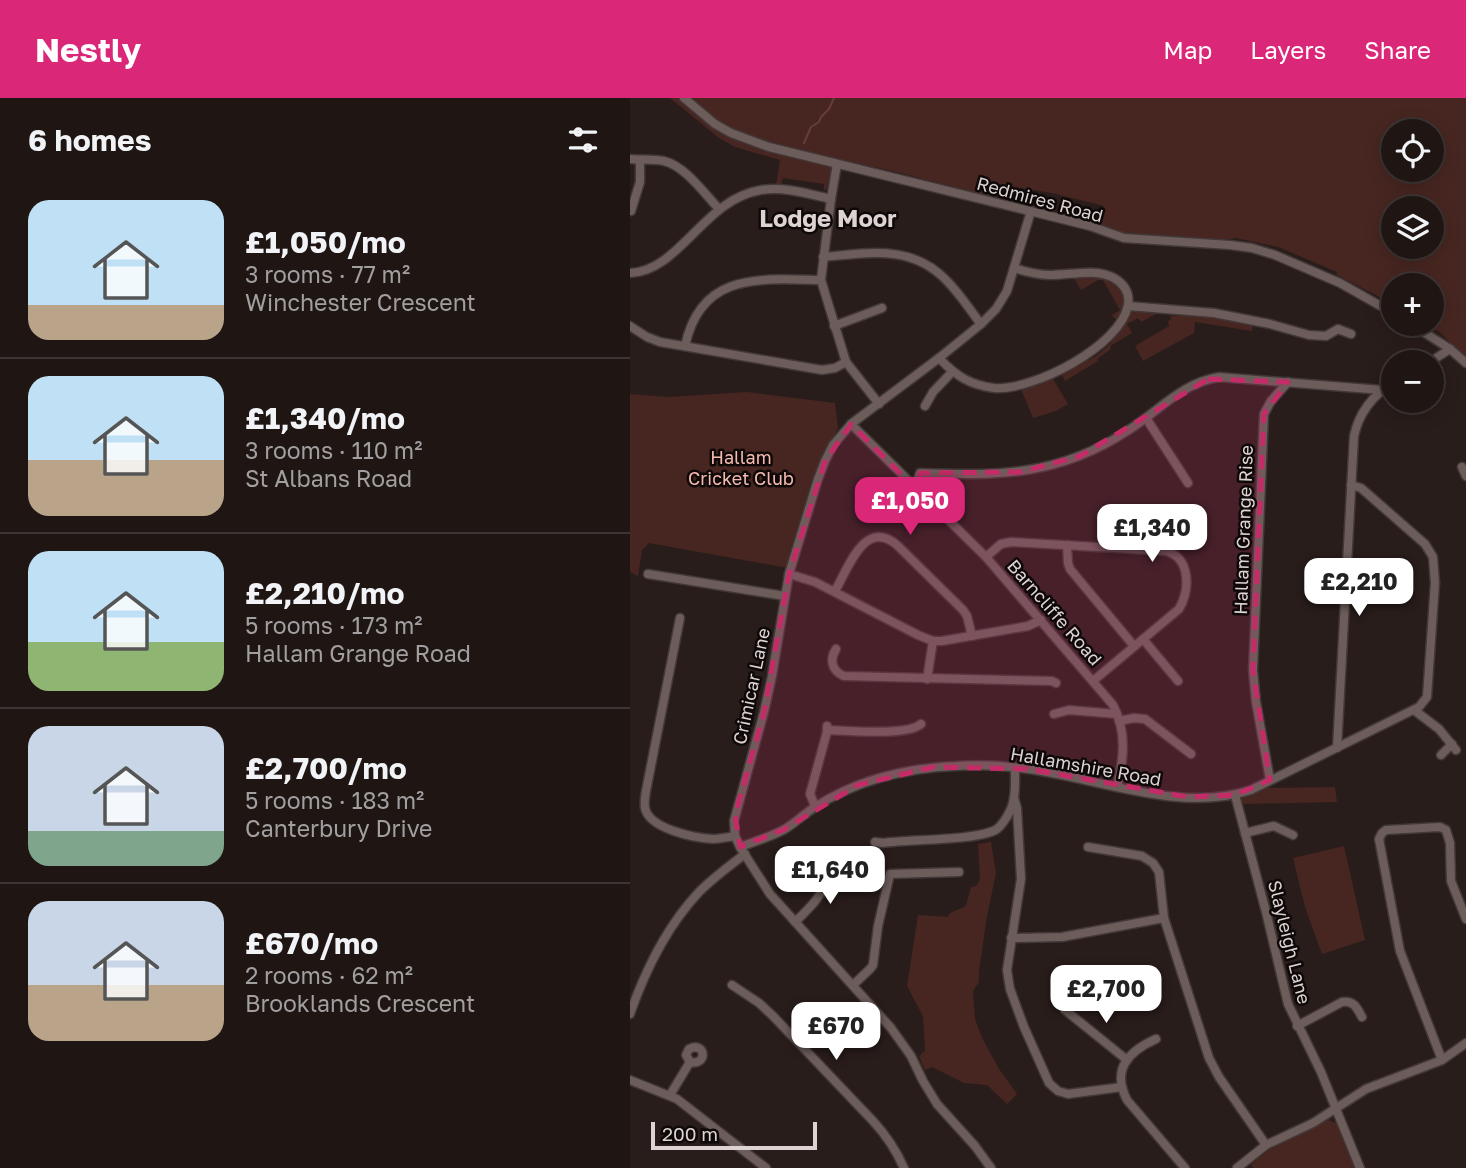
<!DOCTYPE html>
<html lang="en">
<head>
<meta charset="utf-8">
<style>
	:root { --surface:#1f1614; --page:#271f1d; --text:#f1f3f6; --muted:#a19fa0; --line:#3c3534; --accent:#db2777 }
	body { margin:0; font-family:"Golos Text",sans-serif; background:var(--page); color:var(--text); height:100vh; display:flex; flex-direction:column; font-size:26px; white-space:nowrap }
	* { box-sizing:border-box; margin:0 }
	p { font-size:23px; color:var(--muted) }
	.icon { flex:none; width:38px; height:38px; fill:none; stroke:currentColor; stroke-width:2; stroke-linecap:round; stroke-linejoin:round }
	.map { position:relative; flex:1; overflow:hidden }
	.panel { display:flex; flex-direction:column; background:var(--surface); width:630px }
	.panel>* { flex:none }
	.tools { position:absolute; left:751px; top:21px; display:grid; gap:14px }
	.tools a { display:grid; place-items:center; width:63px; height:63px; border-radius:50%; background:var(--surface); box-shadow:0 4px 18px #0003,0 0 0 2px var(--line); font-size:35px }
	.scale { position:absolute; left:21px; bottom:18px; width:166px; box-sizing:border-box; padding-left:7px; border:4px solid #dcd3d2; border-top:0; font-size:19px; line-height:24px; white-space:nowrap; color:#dcd3d2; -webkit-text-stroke:5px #0e0908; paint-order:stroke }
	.price { position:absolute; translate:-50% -60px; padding:0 16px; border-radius:14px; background:#fff; color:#222; font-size:23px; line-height:46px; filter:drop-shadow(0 2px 4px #0008) }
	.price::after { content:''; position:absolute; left:50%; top:42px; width:21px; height:16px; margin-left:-10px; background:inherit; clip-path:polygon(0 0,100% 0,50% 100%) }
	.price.selected { background:var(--accent); color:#fff }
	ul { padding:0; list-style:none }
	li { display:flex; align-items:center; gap:21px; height:175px; padding:0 28px }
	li+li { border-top:2px solid var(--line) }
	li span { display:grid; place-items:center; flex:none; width:196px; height:140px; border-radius:21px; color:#555 }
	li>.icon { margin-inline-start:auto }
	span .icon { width:84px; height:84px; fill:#fffc; stroke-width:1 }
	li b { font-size:30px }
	h2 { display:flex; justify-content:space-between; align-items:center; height:84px; padding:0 28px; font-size:30px }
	header { display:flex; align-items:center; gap:42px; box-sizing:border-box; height:98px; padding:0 35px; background:var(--accent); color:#fff }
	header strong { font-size:33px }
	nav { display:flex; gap:38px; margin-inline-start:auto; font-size:24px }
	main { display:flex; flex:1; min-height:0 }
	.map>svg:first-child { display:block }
</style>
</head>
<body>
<header>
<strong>Nestly</strong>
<nav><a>Map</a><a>Layers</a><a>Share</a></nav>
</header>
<main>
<section class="panel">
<h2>6 homes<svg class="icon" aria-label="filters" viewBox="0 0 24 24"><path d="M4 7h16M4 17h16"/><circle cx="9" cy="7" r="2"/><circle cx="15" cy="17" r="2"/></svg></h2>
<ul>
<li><span style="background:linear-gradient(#bfe0f5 75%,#b9a48a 0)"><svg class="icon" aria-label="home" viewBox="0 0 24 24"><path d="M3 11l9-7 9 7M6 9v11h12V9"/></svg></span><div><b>£1,050/mo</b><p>3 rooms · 77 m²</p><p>Winchester Crescent</p></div></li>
<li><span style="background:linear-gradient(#bfe0f5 60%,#b9a48a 0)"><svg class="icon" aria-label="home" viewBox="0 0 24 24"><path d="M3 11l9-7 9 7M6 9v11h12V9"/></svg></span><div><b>£1,340/mo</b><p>3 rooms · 110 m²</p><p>St Albans Road</p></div></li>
<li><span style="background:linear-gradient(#bfe0f5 65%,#8fb573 0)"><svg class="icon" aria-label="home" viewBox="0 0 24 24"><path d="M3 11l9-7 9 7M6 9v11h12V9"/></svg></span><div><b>£2,210/mo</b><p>5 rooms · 173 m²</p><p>Hallam Grange Road</p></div></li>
<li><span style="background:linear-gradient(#c9d6e8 75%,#7fa58c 0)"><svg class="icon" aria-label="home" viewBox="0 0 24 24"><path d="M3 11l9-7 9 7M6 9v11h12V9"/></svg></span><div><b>£2,700/mo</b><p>5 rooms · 183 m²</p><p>Canterbury Drive</p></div></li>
<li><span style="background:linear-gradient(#c9d6e8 60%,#b9a48a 0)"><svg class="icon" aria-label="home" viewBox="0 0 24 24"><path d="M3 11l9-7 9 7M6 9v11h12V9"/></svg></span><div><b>£670/mo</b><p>2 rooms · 62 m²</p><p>Brooklands Crescent</p></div></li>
</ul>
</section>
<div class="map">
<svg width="836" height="1070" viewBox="0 0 836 1070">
	<rect width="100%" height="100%" fill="#291d1b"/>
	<g fill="#472621" fill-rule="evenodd">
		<path d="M 40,0 L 54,0 L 85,26 L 201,67 L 202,75 L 197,90 L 194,93 L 194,86 L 153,80 L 151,87 L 146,87 L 150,62 L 105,49 L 89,40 Z"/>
		<path d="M 61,0 L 836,0 L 836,259 L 807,232 L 802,233 L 793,226 L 802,226 L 802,187 L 763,187 L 763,206 L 707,177 L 707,174 L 648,149 L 606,140 L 590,142 L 501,137 L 470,128 L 474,108 L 422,95 L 366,86 L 362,99 L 267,74 L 156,50 L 109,34 L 96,28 L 81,18 ZM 763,33 L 802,33 L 802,72 L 763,72 ZM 763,110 L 802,110 L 802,149 L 763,149 Z"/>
		<path d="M 463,179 C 477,180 486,183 494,195 L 492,213 L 487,223 L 482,217 L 490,212 L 473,182 L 468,182 L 451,192 L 444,180 Z"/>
		<path d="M 505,212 L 530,214 L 511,224 L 508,220 L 497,226 L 502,235 L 480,248 L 481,251 L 467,261 L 468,263 L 435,283 L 432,277 L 466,258 L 480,246 L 501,214 Z"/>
		<path d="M 555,214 L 623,225 L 622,233 L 565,224 L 564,235 L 513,263 L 505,248 L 539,228 L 538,223 L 541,221 L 540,218 L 554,218 Z"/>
		<path d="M 423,281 L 438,306 L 426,313 L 403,320 L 391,291 L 414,282 Z"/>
		<path d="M 117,294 L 205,305 L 208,330 L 187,372 L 158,470 L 19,445 L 12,452 L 8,478 L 0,474 L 0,296 L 38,299 Z"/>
		<path d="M 705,689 L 707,704 L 612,706 L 611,702 L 612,699 L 631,690 Z"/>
		<path d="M 361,744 L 366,775 L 357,818 L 349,873 L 349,884 L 343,893 L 345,921 L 352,940 L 369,971 L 387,996 L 377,1006 L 357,987 L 334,985 L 302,969 L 295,972 L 289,958 L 295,953 L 293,918 L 277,888 L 288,817 L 318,819 L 320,815 L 336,808 L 341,789 L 346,788 L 350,782 L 348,746 Z"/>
		<path d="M 714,748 L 735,842 L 692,856 L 675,809 L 663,760 Z"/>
		<path d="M 699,1022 L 708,1026 L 726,1070 L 623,1070 L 621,1066 L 639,1052 Z"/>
	</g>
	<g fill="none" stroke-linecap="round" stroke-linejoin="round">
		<path stroke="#663e37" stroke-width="2" d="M 174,45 L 181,29 L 189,24 L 191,19 L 199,11 L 204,0"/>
		<g stroke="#423837" stroke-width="11">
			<g id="minor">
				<path d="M 54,0 L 85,26 L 101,35 L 139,49 L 416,117 L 460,128 L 494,140 L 600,147 L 622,150 L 645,157 L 710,185 L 763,215"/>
				<path d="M 0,61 C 11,62 23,61 34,63 C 55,68 74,95 89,111"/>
				<path d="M 207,66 L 201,101 L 191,182 L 216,264 L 249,306"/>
				<path d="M 1,113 L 10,84 L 10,62"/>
				<path d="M 193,159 C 239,155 282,146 317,183 C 330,196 340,212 351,226"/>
				<path d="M 0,175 C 50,173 74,101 131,92 C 153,88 179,96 201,101"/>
				<path d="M 498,208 L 584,215 L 640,226 L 679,237 L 696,238 L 708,231 L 721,236"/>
				<path d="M 781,226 L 820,251 L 836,265"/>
				<path d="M 0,228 L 17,239 L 30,244 L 192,272 L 205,270 L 216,264"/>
				<path d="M 204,228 L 252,210"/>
				<path d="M 55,248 C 71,173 131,181 191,182"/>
				<path d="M 309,260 C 326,278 340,287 364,290 C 403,293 491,248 498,207 C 500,195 494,186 484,180 C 466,170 441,177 421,177 C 408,177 396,174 384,170"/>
				<path d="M 800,264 L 820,251"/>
				<path d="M 295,308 L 303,294 L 322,274"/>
				<path d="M 516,320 L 558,385"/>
				<path d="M 221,326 L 356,459 L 483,607 C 497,634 494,660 487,689"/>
				<path d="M 832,369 L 836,378"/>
				<path d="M 285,389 L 290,375 C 368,378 429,378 497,333 C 528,314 551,285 589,279 L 752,292"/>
				<path d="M 437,447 L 438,465 L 440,471 L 504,548"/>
				<path d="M 356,459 L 371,446 L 381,444 L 536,453 C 561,460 560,492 549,511 L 463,583"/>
				<path d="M 18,476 L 155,498"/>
				<path d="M 159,476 L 185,484 L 288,537 L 303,543 L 312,543 L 398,528 L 411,522"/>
				<path d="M 205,493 C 218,471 235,418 268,448 L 333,512 L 337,518 L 342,538"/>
				<path d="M 50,520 L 16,693 C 15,699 14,705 15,710 C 19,731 65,740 83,741 C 90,741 98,739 105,738"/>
				<path d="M 513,541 L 548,583"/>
				<path d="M 206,551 C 199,562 202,573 214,578 L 422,583 L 426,585"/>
				<path d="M 297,581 L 303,543"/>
				<path d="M 784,612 L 809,631 L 826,652"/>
				<path d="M 424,616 L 439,612 L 487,616"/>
				<path d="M 489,623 L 504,620 L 515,621 L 561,656"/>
				<path d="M 197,634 L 200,632 C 220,633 277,638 291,626"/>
				<path d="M 707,650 L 724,338 C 729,315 743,297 763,285"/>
				<path d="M 811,657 L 822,646"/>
				<path d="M 640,682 L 626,604 L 623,572 L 634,316 L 641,303 L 658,284"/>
				<path d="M 605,697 L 636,814 L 658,906 L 691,974 L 730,1070"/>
				<path d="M 384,700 L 387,710 L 391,781 L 377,872 L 380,891 L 394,929 L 419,985 L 428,993 L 438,996 L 492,989"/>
				<path d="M 185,708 L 180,696 L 197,634 L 197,628"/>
				<path d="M 615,735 L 644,728 L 663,737"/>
				<path d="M 245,744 L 253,745 C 279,741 348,743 367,731 C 372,727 377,719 380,713 C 386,701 385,684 385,670"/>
				<path d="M 110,749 C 125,743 141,739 155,731 C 165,725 174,716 185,709 C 227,682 276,670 326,668 C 358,666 391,669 422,675 C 486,687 557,713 621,692 L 789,609 L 797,599 L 805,485 L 803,459 L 795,446 L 731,390 L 721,387"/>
				<path d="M 458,749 L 512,758 L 523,765 L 529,774 L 534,820 L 579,960 L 589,979 L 636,1047"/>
				<path d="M 165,824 C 183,807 194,796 200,772"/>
				<path d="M 381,840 L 432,839 L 534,820"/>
				<path d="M 102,887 L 129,905 L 143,918 L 243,1023 C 256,1037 266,1052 274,1070"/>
				<path d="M 223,887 L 240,871 L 243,867 L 248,828 L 260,776 L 329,774"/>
				<path d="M 435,912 L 497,962"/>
				<path d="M 0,916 C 15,873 38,827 69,794 C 83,780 99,768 115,756"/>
				<path d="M 667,928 L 712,904 C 724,902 727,910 732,919"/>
				<path d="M 526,941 C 499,953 481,971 497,1002 L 555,1070"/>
				<path d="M 812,962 L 770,853 L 749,741 L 752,735 L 756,732 L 810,729 L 816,732 L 820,745 L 821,783 L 836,821"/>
				<path d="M 0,982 L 47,1001 L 136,1070"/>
				<path d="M 40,997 L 60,964 L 56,957 L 59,951 C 76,943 78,968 60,964"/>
				<path d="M 361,1070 L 345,1048 L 307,1006 L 293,983 L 281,958 L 261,930 L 140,796 L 110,749 L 105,738 L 104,723 L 134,614 L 142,578 L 159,476 L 188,381 L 195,363 L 203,347 L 221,326 L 309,260 L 351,226 L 366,211 L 377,193 L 401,113"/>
				<path d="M 607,1070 L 636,1047 L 683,1025 L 736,991 L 812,962 L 836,945"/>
			</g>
		</g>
		<use href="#minor" stroke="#6c5d5b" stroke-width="8"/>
	</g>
	<path fill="#c52b67" fill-opacity="0.2" stroke="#c52b67" stroke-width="5" stroke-dasharray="14 9" stroke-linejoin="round" d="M 578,281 L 658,284 L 634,316 L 623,572 L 640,682 L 605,697 L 558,699 L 397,671 L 304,669 L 228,687 L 153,732 L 110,749 L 105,717 L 134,614 L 159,476 L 195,363 L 221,326 L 285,390 L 290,375 L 390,374 L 450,358 Z"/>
	<g text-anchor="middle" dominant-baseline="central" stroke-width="5" stroke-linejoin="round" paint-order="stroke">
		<g font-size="18" fill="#dcd3d2" stroke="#0e0908">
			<text transform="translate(410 101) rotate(15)">Redmires Road</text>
			<text transform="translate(613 432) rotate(-88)">Hallam Grange Rise</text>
			<text transform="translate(425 514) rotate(49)">Barncliffe Road</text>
			<text transform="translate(121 588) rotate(-78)">Crimicar Lane</text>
			<text transform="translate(456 668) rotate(10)">Hallamshire Road</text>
			<text transform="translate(660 844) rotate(76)">Slayleigh Lane</text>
		</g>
		<g font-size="18" fill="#f5baaf" stroke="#0e0908">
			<text x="111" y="359">Hallam<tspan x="111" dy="21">Cricket Club</tspan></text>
		</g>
		<g font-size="24" font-weight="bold" fill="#dcd3d2" stroke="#0e0908">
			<text x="198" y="119">Lodge Moor</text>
		</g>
	</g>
</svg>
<div class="tools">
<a><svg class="icon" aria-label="locate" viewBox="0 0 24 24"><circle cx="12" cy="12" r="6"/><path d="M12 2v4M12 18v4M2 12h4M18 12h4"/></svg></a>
<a><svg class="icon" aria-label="layers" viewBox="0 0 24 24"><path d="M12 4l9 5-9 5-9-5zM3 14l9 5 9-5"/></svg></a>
<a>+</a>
<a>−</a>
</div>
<div class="scale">200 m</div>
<b class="price selected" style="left:280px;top:439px">£1,050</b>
<b class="price" style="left:522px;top:466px">£1,340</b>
<b class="price" style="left:729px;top:520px">£2,210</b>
<b class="price" style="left:200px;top:808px">£1,640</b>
<b class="price" style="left:476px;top:927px">£2,700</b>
<b class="price" style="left:206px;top:964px">£670</b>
</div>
</main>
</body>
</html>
